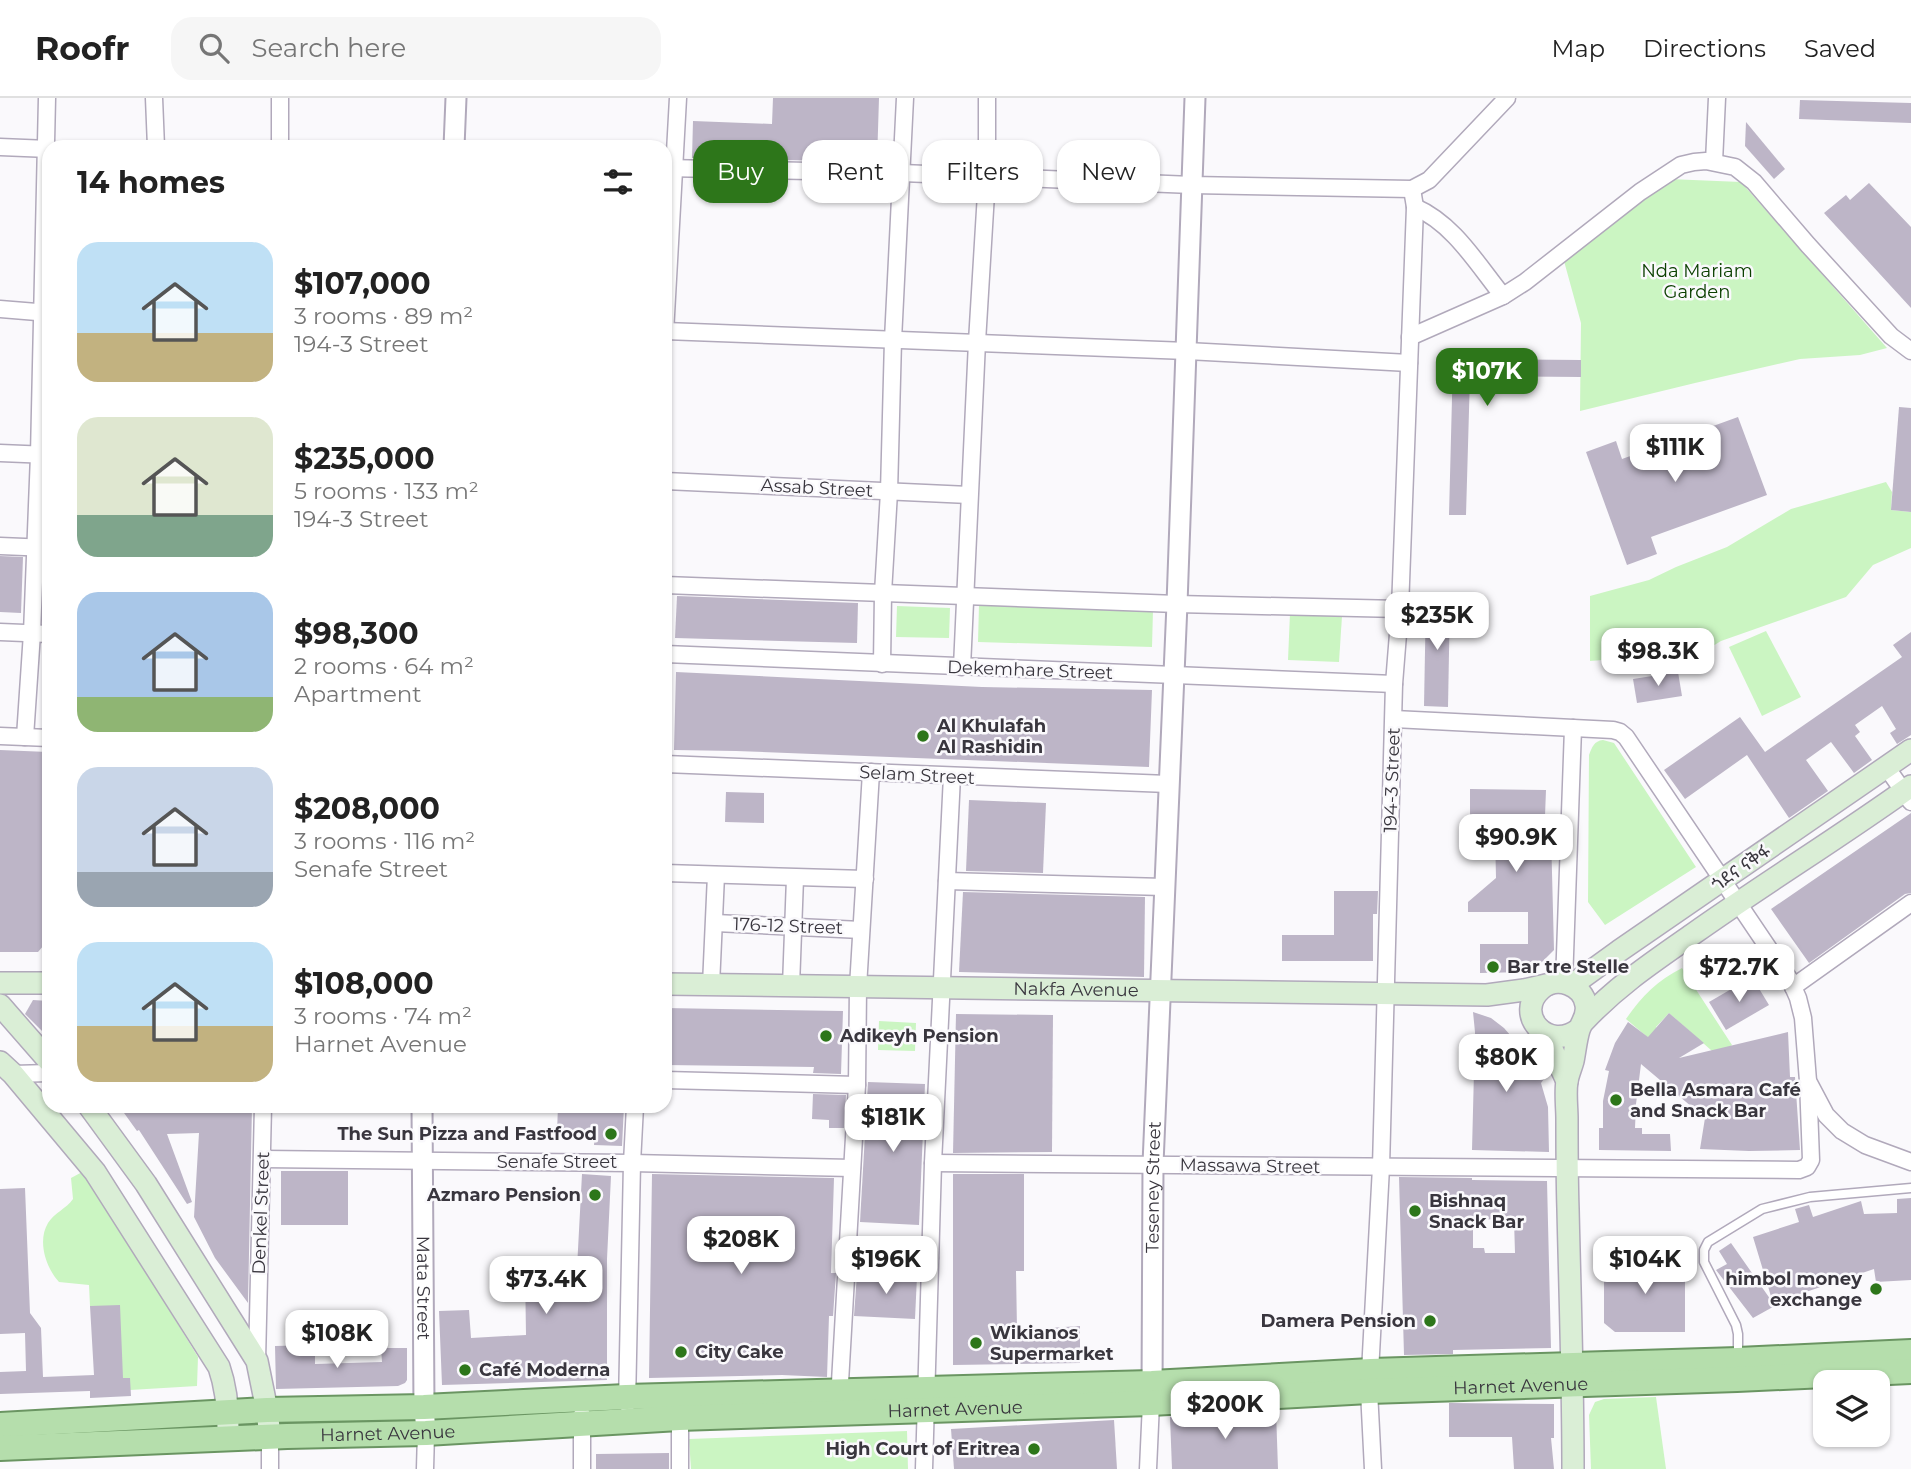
<!DOCTYPE html>
<html lang="en">
<head>
<meta charset="utf-8">
<style>
	:root { --surface:#fff; --page:#f6f6f6; --text:#222; --muted:#767676; --line:#e0e0e0; --accent:#2d761a }
	body { margin:0; font-family:Montserrat,"Noto Sans Ethiopic",sans-serif; background:var(--page); color:var(--text); height:100vh; display:flex; flex-direction:column; font-size:26px; white-space:nowrap }
	* { box-sizing:border-box; margin:0 }
	p { font-size:23px; color:var(--muted) }
	.icon { flex:none; width:38px; height:38px; fill:none; stroke:currentColor; stroke-width:2; stroke-linecap:round; stroke-linejoin:round }
	.map { position:relative; flex:1; overflow:hidden }
	.drawer { position:absolute; left:42px; top:42px; width:630px; height:973px; display:flex; flex-direction:column; background:var(--surface); border-radius:21px; box-shadow:0 2px 5px #0004 }
	.drawer>* { flex:none }
	.banner { position:absolute; left:693px; top:42px; width:665px; height:63px; display:flex; gap:14px }
	.tools { position:absolute; left:1813px; top:1272px; display:grid; gap:14px }
	.tools a { display:grid; place-items:center; width:77px; height:77px; border-radius:14px; background:var(--surface); box-shadow:0 2px 5px #0004; font-size:35px }
	.price { position:absolute; translate:-50% -60px; padding:0 16px; border-radius:14px; background:#fff; color:#222; font-size:23px; line-height:46px; filter:drop-shadow(0 2px 4px #0008) }
	.price::after { content:''; position:absolute; left:50%; top:42px; width:21px; height:16px; margin-left:-10px; background:inherit; clip-path:polygon(0 0,100% 0,50% 100%) }
	.price.selected { background:var(--accent); color:#fff }
	ul { padding:0; list-style:none }
	li { display:flex; align-items:center; gap:21px; height:175px; padding:0 35px }
	li span { display:grid; place-items:center; flex:none; width:196px; height:140px; border-radius:21px; color:#555 }
	li>.icon { margin-inline-start:auto }
	span .icon { width:84px; height:84px; fill:#fffc; stroke-width:1 }
	li b { font-size:30px }
	h2 { display:flex; justify-content:space-between; align-items:center; height:84px; padding:0 35px; font-size:30px }
	.pill { padding:0 24px; border-radius:21px; background:var(--surface); box-shadow:0 2px 5px #0004; font-size:24px; line-height:63px }
	.pill.selected { background:var(--accent); color:#fff }
	header { display:flex; align-items:center; gap:42px; box-sizing:border-box; height:98px; padding:0 35px; background:var(--surface); border-bottom:2px solid var(--line) }
	header strong { font-size:33px }
	nav { display:flex; gap:38px; margin-inline-start:auto; font-size:24px }
	.search { width:490px; height:63px; background:var(--page); display:flex; align-items:center; gap:18px; box-sizing:border-box; padding:0 24px; border-radius:21px; color:var(--muted); font-size:26px }
	.map>svg:first-child { display:block }
</style>
</head>
<body>
<header>
<strong>Roofr</strong>
<div class="search"><svg class="icon" aria-label="search" viewBox="0 0 24 24"><circle cx="10" cy="10" r="6"/><path d="M15 15l6 6"/></svg>Search here</div>
<nav><a>Map</a><a>Directions</a><a>Saved</a></nav>
</header>
<div class="map">
<svg width="1911" height="1371" viewBox="0 0 1911 1371">
	<rect width="100%" height="100%" fill="#faf9fc"/>
	<g fill="#cbf5c2">
		<path d="M 1669,81 L 1741,84 L 1887,250 L 1860,257 L 1800,261 L 1695,285 L 1580,313 L 1581,225 L 1564,163 Z"/>
		<path d="M 1886,384 L 1892,394 L 1891,412 L 1911,414 L 1911,450 L 1873,467 L 1846,499 L 1721,543 L 1703,554 L 1590,563 L 1590,498 L 1649,482 L 1676,469 L 1727,449 L 1791,411 Z"/>
		<path d="M 979,507 L 1153,512 L 1152,549 L 978,544 Z"/>
		<path d="M 897,508 L 950,510 L 949,540 L 896,539 Z"/>
		<path d="M 1290,515 L 1342,518 L 1339,564 L 1288,562 Z"/>
		<path d="M 1766,533 L 1801,599 L 1762,618 L 1729,549 Z"/>
		<path d="M 1603,642 L 1614,645 L 1696,769 L 1605,827 L 1588,804 L 1589,657 C 1592,649 1594,643 1603,642 Z"/>
		<path d="M 1682,870 L 1732,947 L 1720,960 L 1669,915 L 1656,929 L 1660,934 L 1652,943 L 1626,921 C 1641,899 1658,882 1682,870 Z"/>
		<path d="M 879,923 L 916,925 L 915,953 L 878,952 Z"/>
		<path d="M 84,1073 L 198,1259 L 197,1288 L 130,1292 L 123,1280 L 90,1208 L 89,1187 L 59,1184 C 46,1170 37,1143 48,1125 C 55,1114 66,1111 73,1101 L 71,1080 Z"/>
		<path d="M 1656,1299 L 1666,1371 L 1591,1371 L 1589,1317 L 1595,1304 L 1604,1301 Z"/>
		<path d="M 907,1333 L 908,1371 L 691,1371 L 689,1341 Z"/>
	</g>
	<g fill="#bdb5c7" fill-rule="evenodd">
		<path d="M 773,0 L 879,0 L 877,64 L 692,60 L 693,23 L 772,26 Z"/>
		<path d="M 1800,2 L 1911,5 L 1911,25 L 1799,21 Z"/>
		<path d="M 1746,24 L 1785,71 L 1774,81 L 1745,48 Z"/>
		<path d="M 1869,85 L 1911,129 L 1911,210 L 1824,115 L 1846,97 L 1850,102 Z"/>
		<path d="M 1453,261 L 1581,262 L 1581,279 L 1470,278 L 1466,417 L 1449,417 Z"/>
		<path d="M 1899,309 L 1911,310 L 1911,414 L 1891,412 Z"/>
		<path d="M 1738,319 L 1767,397 L 1651,439 L 1657,456 L 1627,467 L 1586,354 L 1616,343 L 1622,361 Z"/>
		<path d="M 0,458 L 23,459 L 21,515 L 0,514 Z"/>
		<path d="M 677,498 L 858,505 L 857,545 L 675,540 Z"/>
		<path d="M 1426,499 L 1450,500 L 1448,609 L 1424,608 Z"/>
		<path d="M 1911,534 L 1911,637 L 1897,646 L 1890,635 L 1896,631 L 1882,608 L 1855,627 L 1860,634 L 1855,638 L 1872,662 L 1854,675 L 1831,644 L 1806,662 L 1828,693 L 1789,720 L 1747,657 L 1685,701 L 1664,672 L 1740,619 L 1765,654 L 1902,559 L 1893,547 Z"/>
		<path d="M 676,574 L 982,589 L 1152,592 L 1149,669 L 736,653 L 674,652 Z"/>
		<path d="M 1678,574 L 1682,598 L 1637,605 L 1633,581 Z"/>
		<path d="M 0,652 L 48,654 L 44,847 L 38,854 L 0,854 Z"/>
		<path d="M 1470,691 L 1546,692 L 1545,718 L 1551,736 L 1554,852 L 1532,874 L 1480,875 L 1480,846 L 1528,846 L 1528,814 L 1468,814 L 1468,804 L 1496,780 L 1495,736 L 1470,736 Z"/>
		<path d="M 726,694 L 764,695 L 764,725 L 725,724 Z"/>
		<path d="M 969,702 L 1046,705 L 1043,775 L 966,773 Z"/>
		<path d="M 1911,715 L 1911,795 L 1905,796 L 1809,865 L 1771,811 Z"/>
		<path d="M 1334,793 L 1378,793 L 1377,816 L 1373,816 L 1373,863 L 1282,863 L 1282,837 L 1334,837 Z"/>
		<path d="M 963,794 L 1145,799 L 1144,879 L 959,874 Z"/>
		<path d="M 1752,879 L 1769,907 L 1726,932 L 1709,904 Z"/>
		<path d="M 33,902 L 49,903 L 49,940 L 25,916 Z"/>
		<path d="M 665,910 L 843,913 L 841,976 L 813,975 L 814,969 L 665,967 Z"/>
		<path d="M 1473,914 L 1491,920 L 1504,930 L 1537,968 L 1544,981 L 1541,985 L 1548,1009 L 1549,1054 L 1472,1052 L 1475,934 Z"/>
		<path d="M 1669,915 L 1704,945 L 1679,960 L 1788,934 L 1790,979 L 1795,979 L 1800,1052 L 1749,1053 L 1700,1051 L 1705,1020 L 1641,966 L 1636,1006 L 1635,1030 L 1642,1030 L 1642,1036 L 1670,1036 L 1671,1053 L 1599,1052 L 1599,1030 L 1603,1030 L 1603,1003 L 1609,973 L 1605,972 L 1615,945 L 1628,924 L 1648,939 Z"/>
		<path d="M 956,916 L 1053,917 L 1052,1054 L 953,1055 Z"/>
		<path d="M 868,984 L 925,986 L 919,1127 L 860,1124 Z"/>
		<path d="M 813,996 L 846,997 L 844,1030 L 829,1030 L 829,1022 L 812,1021 Z"/>
		<path d="M 119,1008 L 252,1008 L 248,1205 L 215,1160 L 194,1119 L 199,1035 L 167,1036 L 192,1104 L 187,1106 L 139,1032 L 137,1033 Z"/>
		<path d="M 558,1008 L 624,1008 L 622,1048 L 594,1047 L 595,1035 L 557,1034 Z"/>
		<rect x="281" y="1073" width="67" height="54"/>
		<path d="M 582,1076 L 611,1078 L 607,1161 L 607,1282 L 442,1287 L 439,1213 L 469,1212 L 471,1240 L 526,1237 L 525,1171 L 577,1170 Z"/>
		<path d="M 652,1076 L 834,1080 L 831,1175 L 836,1175 L 833,1218 L 829,1218 L 827,1279 L 782,1277 L 649,1280 Z"/>
		<path d="M 953,1076 L 1024,1076 L 1024,1173 L 1016,1173 L 1017,1232 L 1080,1228 L 1080,1265 L 953,1267 Z"/>
		<path d="M 1399,1079 L 1472,1080 L 1472,1082 L 1547,1083 L 1551,1250 L 1453,1252 L 1453,1256 L 1404,1257 ZM 1473,1121 L 1514,1122 L 1515,1155 L 1485,1155 L 1484,1150 L 1473,1150 Z"/>
		<path d="M 25,1090 L 30,1215 L 41,1230 L 43,1279 L 94,1277 L 90,1208 L 120,1207 L 123,1280 L 130,1280 L 131,1298 L 90,1300 L 90,1293 L 0,1296 L 0,1274 L 26,1273 L 25,1235 L 0,1236 L 0,1091 Z"/>
		<path d="M 1911,1100 L 1911,1182 L 1876,1184 L 1874,1171 L 1791,1199 L 1753,1220 L 1716,1172 L 1727,1166 L 1719,1153 L 1731,1145 L 1773,1205 L 1753,1139 L 1799,1124 L 1795,1111 L 1809,1107 L 1813,1119 L 1861,1103 L 1864,1116 L 1897,1115 L 1897,1101 Z"/>
		<path d="M 1604,1163 L 1685,1163 L 1685,1234 L 1615,1234 L 1604,1225 Z"/>
		<path d="M 857,1176 L 917,1178 L 915,1221 L 854,1218 Z"/>
		<path d="M 315,1247 L 315,1266 L 382,1264 L 381,1250 L 407,1250 L 407,1282 L 405,1285 L 398,1288 L 276,1291 L 275,1248 Z"/>
		<path d="M 1449,1305 L 1554,1306 L 1554,1340 L 1551,1340 L 1554,1371 L 1514,1371 L 1512,1339 L 1449,1339 Z"/>
		<path d="M 1276,1313 L 1278,1371 L 1172,1371 L 1170,1319 Z"/>
		<path d="M 1114,1322 L 1117,1371 L 954,1371 L 951,1331 Z"/>
		<path d="M 669,1355 L 669,1371 L 596,1371 L 596,1356 Z"/>
	</g>
	<g fill="none" stroke-linecap="round" stroke-linejoin="round">
		<g stroke="#b1a9bb" stroke-width="11">
			<path id="service" d="M 1738,1258 L 1738,1236 L 1736,1227 L 1704,1164 L 1704,1152 L 1708,1144 L 1762,1111 L 1810,1099 L 1911,1090"/>
		</g>
		<g stroke="#b1a9bb" stroke-width="19">
			<g id="minor">
				<path d="M 154,0 L 156,49"/>
				<path d="M 0,49 L 49,51"/>
				<path d="M 280,49 L 280,0"/>
				<path d="M 1714,64 L 1717,0"/>
				<path d="M 665,70 L 902,75 L 1192,87 L 1412,91 L 1429,82 L 1507,0"/>
				<path d="M 1415,109 C 1454,126 1477,166 1503,198"/>
				<path d="M 0,211 L 49,215"/>
				<path d="M 665,233 L 1187,253 L 1409,265"/>
				<path d="M 665,235 L 678,0"/>
				<path d="M 1410,239 L 1503,198 L 1525,184 L 1640,94 L 1681,67 L 1694,64 L 1706,63 L 1735,69 L 1754,84 L 1808,147 L 1891,238 L 1911,253"/>
				<path d="M 0,355 L 49,357"/>
				<path d="M 665,383 L 969,397"/>
				<path d="M 0,448 L 49,450"/>
				<path d="M 665,487 L 1177,506 L 1400,511"/>
				<path d="M 0,534 L 49,536"/>
				<path d="M 665,556 L 1394,586"/>
				<path d="M 882,566 L 883,495 L 889,394 L 893,242 L 905,0"/>
				<path d="M 962,569 L 977,244 L 987,79 L 987,0"/>
				<path d="M 1394,621 L 1613,632 L 1620,634 L 1626,639 L 1790,882 L 1798,900 L 1803,920 L 1808,983 L 1826,1017 L 1842,1033 L 1865,1047 L 1911,1064"/>
				<path d="M 0,638 L 49,640"/>
				<path d="M 25,639 L 32,535 L 39,357 L 47,0"/>
				<path d="M 665,666 L 1168,686"/>
				<path d="M 1887,670 L 1911,704"/>
				<path d="M 665,775 L 865,781"/>
				<path d="M 947,783 L 1164,789"/>
				<path d="M 715,825 L 861,832"/>
				<path d="M 1564,885 L 1573,630"/>
				<path d="M 711,887 L 716,777"/>
				<path d="M 791,888 L 795,780"/>
				<path d="M 1793,889 L 1911,805"/>
				<path d="M 13,976 L 49,975"/>
				<path d="M 665,982 L 857,987"/>
				<path d="M 263,1061 L 632,1065 L 852,1070"/>
				<path d="M 933,1065 L 1799,1072 L 1807,1069 L 1811,1062 L 1808,983"/>
				<path d="M 847,1159 L 930,1160"/>
				<path d="M 257,1263 L 263,1008"/>
				<path d="M 839,1302 L 857,987 L 858,889 L 871,674"/>
				<path d="M 627,1306 L 632,1065 L 635,1008"/>
				<path d="M 680,1310 L 680,1371"/>
				<path d="M 582,1317 L 582,1371"/>
				<path d="M 270,1339 L 270,1371"/>
				<path d="M 425,1371 L 426,1335"/>
				<path d="M 924,1371 L 933,1065 L 952,678"/>
				<path d="M 1148,1371 L 1151,1305"/>
				<path d="M 1373,1371 L 1369,1293 L 1381,1069 L 1394,586 L 1400,511 L 1415,109 L 1412,91"/>
			</g>
		</g>
		<g stroke="#b1a9bb" stroke-width="23">
			<g id="tertiary">
				<path d="M 454,49 L 456,0"/>
				<path id="s1" d="M 422,1008 L 424,1309 L 426,1335"/>
				<path id="s2" d="M 1152,1297 L 1153,1066 L 1177,506 L 1195,0"/>
			</g>
		</g>
		<g stroke="#b1a9bb" stroke-width="24">
			<g id="secondary">
				<path d="M 0,885 L 49,885"/>
				<path id="s3" d="M 665,886 L 1487,897 L 1524,892 L 1546,887"/>
				<path d="M 1572,887 L 1619,853 L 1911,652"/>
				<path d="M 0,907 L 49,963"/>
				<path d="M 1584,923 C 1618,887 1653,864 1693,836 C 1765,785 1840,739 1911,688"/>
				<path d="M 1539,931 L 1551,949 L 1567,983"/>
				<path d="M 0,964 L 13,976 L 95,1074 L 219,1269 C 226,1289 228,1309 228,1330"/>
				<path d="M 89,1008 L 146,1086 L 257,1263 L 267,1312 L 270,1339"/>
				<path d="M 1573,1371 C 1573,1284 1570,1198 1568,1111 C 1567,1081 1567,1051 1567,1021 C 1567,1009 1565,995 1567,983 C 1568,977 1571,970 1573,963 C 1575,953 1576,942 1579,932 C 1582,923 1588,918 1586,907 C 1583,887 1557,877 1541,891 C 1513,916 1548,955 1579,931"/>
			</g>
		</g>
		<g stroke="#6a9562" stroke-width="28">
			<g id="primary">
				<path d="M 0,1327 L 267,1312 L 424,1309 L 626,1299 L 1152,1285 L 1371,1273 L 1738,1262 L 1911,1254"/>
				<path id="s4" d="M 0,1350 L 287,1338 L 426,1335 L 679,1320 L 1151,1305 L 1369,1293 L 1737,1281 L 1911,1273"/>
			</g>
		</g>
		<use href="#service" stroke="#fff" stroke-width="8"/>
		<use href="#minor" stroke="#fff" stroke-width="16"/>
		<use href="#tertiary" stroke="#fff" stroke-width="19"/>
		<use href="#secondary" stroke="#daeed6" stroke-width="21"/>
		<use href="#primary" stroke="#b5deac" stroke-width="24"/>
	</g>
	<g fill="#2d761a" stroke="#faf9fc" stroke-width="2.5">
		<circle cx="923" cy="638" r="7"/>
		<circle cx="1493" cy="869" r="7"/>
		<circle cx="826" cy="938" r="7"/>
		<circle cx="1616" cy="1002" r="7"/>
		<circle cx="611" cy="1036" r="7"/>
		<circle cx="595" cy="1097" r="7"/>
		<circle cx="1415" cy="1113" r="7"/>
		<circle cx="1876" cy="1191" r="7"/>
		<circle cx="1430" cy="1223" r="7"/>
		<circle cx="976" cy="1245" r="7"/>
		<circle cx="681" cy="1254" r="7"/>
		<circle cx="465" cy="1272" r="7"/>
		<circle cx="1034" cy="1351" r="7"/>
	</g>
	<g text-anchor="middle" dominant-baseline="central" stroke-width="5" stroke-linejoin="round" paint-order="stroke">
		<g font-size="18" fill="#0b4000" stroke="#faf9fc">
			<text x="1697" y="173">Nda Mariam<tspan x="1697" dy="21">Garden</tspan></text>
		</g>
		<g font-size="18" fill="#39363e" stroke="#faf9fc">
			<text transform="translate(817 390) rotate(3)">Assab Street</text>
			<text transform="translate(1030 572) rotate(2)">Dekemhare Street</text>
			<text transform="translate(917 677) rotate(3)">Selam Street</text>
			<text transform="translate(1392 682) rotate(-88)">194-3 Street</text>
			<text transform="translate(1741 770) rotate(-35)">ጎደና ናቅፋ</text>
			<text transform="translate(788 828) rotate(2)">176-12 Street</text>
			<text stroke="none"><textPath href="#s3" startOffset="411">Nakfa Avenue</textPath></text>
			<text x="557" y="1064">Senafe Street</text>
			<text transform="translate(1250 1068) rotate(1)">Massawa Street</text>
			<text stroke="none"><textPath href="#s2" startOffset="208">Teseney Street</textPath></text>
			<text transform="translate(261 1115) rotate(-88)">Denkel Street</text>
			<text stroke="none"><textPath href="#s1" startOffset="182">Mata Street</textPath></text>
			<text stroke="none"><textPath href="#s4" startOffset="1522">Harnet Avenue</textPath></text>
			<text stroke="none"><textPath href="#s4" startOffset="956">Harnet Avenue</textPath></text>
			<text stroke="none"><textPath href="#s4" startOffset="388">Harnet Avenue</textPath></text>
		</g>
		<g font-size="18" font-weight="bold" fill="#39363e" stroke="#faf9fc" text-anchor="start">
			<text x="937" y="628">Al Khulafah<tspan x="937" dy="21">Al Rashidin</tspan></text>
			<text x="1507" y="869">Bar tre Stelle</text>
			<text x="840" y="938">Adikeyh Pension</text>
			<text x="1630" y="992">Bella Asmara Café<tspan x="1630" dy="21">and Snack Bar</tspan></text>
			<text x="597" y="1036" text-anchor="end">The Sun Pizza and Fastfood</text>
			<text x="581" y="1097" text-anchor="end">Azmaro Pension</text>
			<text x="1429" y="1103">Bishnaq<tspan x="1429" dy="21">Snack Bar</tspan></text>
			<text x="1862" y="1181" text-anchor="end">himbol money<tspan x="1862" dy="21">exchange</tspan></text>
			<text x="1416" y="1223" text-anchor="end">Damera Pension</text>
			<text x="990" y="1235">Wikianos<tspan x="990" dy="21">Supermarket</tspan></text>
			<text x="695" y="1254">City Cake</text>
			<text x="479" y="1272">Café Moderna</text>
			<text x="1020" y="1351" text-anchor="end">High Court of Eritrea</text>
		</g>
	</g>
</svg>
<div class="tools">
<a><svg class="icon" aria-label="layers" viewBox="0 0 24 24"><path d="M12 4l9 5-9 5-9-5zM3 14l9 5 9-5"/></svg></a>
</div>
<b class="price selected" style="left:1487px;top:310px">$107K</b>
<b class="price" style="left:1675px;top:386px">$111K</b>
<b class="price" style="left:1437px;top:554px">$235K</b>
<b class="price" style="left:1658px;top:590px">$98.3K</b>
<b class="price" style="left:1516px;top:776px">$90.9K</b>
<b class="price" style="left:1739px;top:906px">$72.7K</b>
<b class="price" style="left:1506px;top:996px">$80K</b>
<b class="price" style="left:893px;top:1056px">$181K</b>
<b class="price" style="left:741px;top:1178px">$208K</b>
<b class="price" style="left:886px;top:1198px">$196K</b>
<b class="price" style="left:1645px;top:1198px">$104K</b>
<b class="price" style="left:546px;top:1218px">$73.4K</b>
<b class="price" style="left:337px;top:1272px">$108K</b>
<b class="price" style="left:1225px;top:1343px">$200K</b>
<div class="banner">
<a class="pill selected">Buy</a>
<a class="pill">Rent</a>
<a class="pill">Filters</a>
<a class="pill">New</a>
</div>
<section class="drawer">
<h2>14 homes<svg class="icon" aria-label="filters" viewBox="0 0 24 24"><path d="M4 7h16M4 17h16"/><circle cx="9" cy="7" r="2"/><circle cx="15" cy="17" r="2"/></svg></h2>
<ul>
<li><span style="background:linear-gradient(#bfe0f5 65%,#c2b280 0)"><svg class="icon" aria-label="home" viewBox="0 0 24 24"><path d="M3 11l9-7 9 7M6 9v11h12V9"/></svg></span><div><b>$107,000</b><p>3 rooms · 89 m²</p><p>194-3 Street</p></div></li>
<li><span style="background:linear-gradient(#dfe7d0 70%,#7fa58c 0)"><svg class="icon" aria-label="home" viewBox="0 0 24 24"><path d="M3 11l9-7 9 7M6 9v11h12V9"/></svg></span><div><b>$235,000</b><p>5 rooms · 133 m²</p><p>194-3 Street</p></div></li>
<li><span style="background:linear-gradient(#a9c7e8 75%,#8fb573 0)"><svg class="icon" aria-label="home" viewBox="0 0 24 24"><path d="M3 11l9-7 9 7M6 9v11h12V9"/></svg></span><div><b>$98,300</b><p>2 rooms · 64 m²</p><p>Apartment</p></div></li>
<li><span style="background:linear-gradient(#c9d6e8 75%,#9aa5b1 0)"><svg class="icon" aria-label="home" viewBox="0 0 24 24"><path d="M3 11l9-7 9 7M6 9v11h12V9"/></svg></span><div><b>$208,000</b><p>3 rooms · 116 m²</p><p>Senafe Street</p></div></li>
<li><span style="background:linear-gradient(#bfe0f5 60%,#c2b280 0)"><svg class="icon" aria-label="home" viewBox="0 0 24 24"><path d="M3 11l9-7 9 7M6 9v11h12V9"/></svg></span><div><b>$108,000</b><p>3 rooms · 74 m²</p><p>Harnet Avenue</p></div></li>
</ul>
</section>
</div>
</body>
</html>
